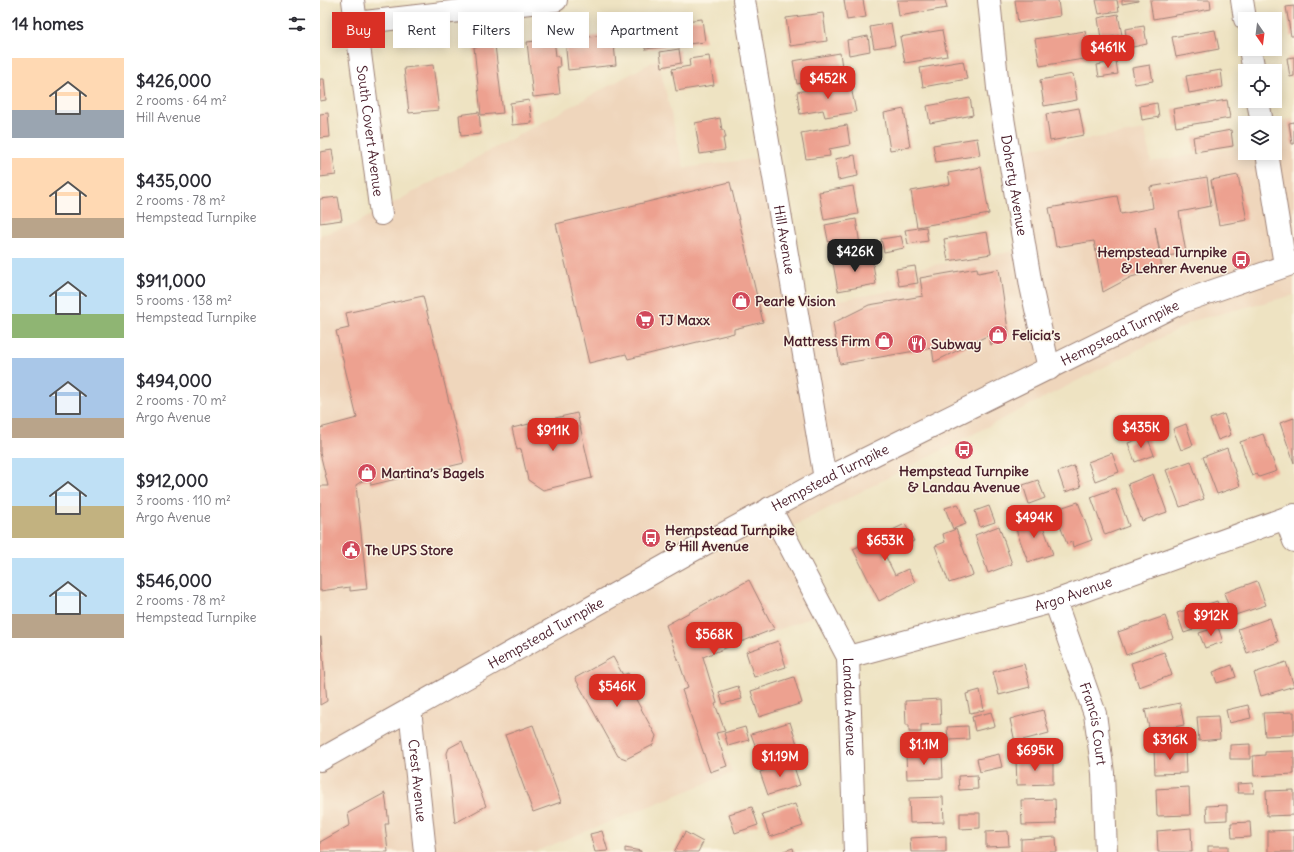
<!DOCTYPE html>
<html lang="en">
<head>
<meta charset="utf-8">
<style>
	:root { --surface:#fff; --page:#f7f7f7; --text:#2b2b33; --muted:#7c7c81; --accent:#d93025 }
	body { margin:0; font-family:Delius,sans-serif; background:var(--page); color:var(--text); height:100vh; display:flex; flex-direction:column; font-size:15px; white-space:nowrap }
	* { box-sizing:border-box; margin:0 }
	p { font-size:13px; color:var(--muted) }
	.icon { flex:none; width:22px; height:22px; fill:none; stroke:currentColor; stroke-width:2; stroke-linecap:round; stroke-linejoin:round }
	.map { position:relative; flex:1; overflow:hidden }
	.details { display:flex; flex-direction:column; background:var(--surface); width:320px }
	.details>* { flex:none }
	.guide { position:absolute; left:12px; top:12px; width:380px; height:36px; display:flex; gap:8px }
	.needle { width:26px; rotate:166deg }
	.buttons { position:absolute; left:918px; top:12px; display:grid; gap:8px }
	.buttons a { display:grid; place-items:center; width:44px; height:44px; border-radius:0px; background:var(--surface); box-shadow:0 2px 10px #0003; font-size:20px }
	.price { position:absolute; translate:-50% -34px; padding:0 9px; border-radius:8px; background:var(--accent); color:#fff; font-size:13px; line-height:26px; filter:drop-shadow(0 1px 2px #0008) }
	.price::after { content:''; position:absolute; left:50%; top:24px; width:12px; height:9px; margin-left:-6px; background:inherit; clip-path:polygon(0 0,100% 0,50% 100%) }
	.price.on { background:#222; color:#fff }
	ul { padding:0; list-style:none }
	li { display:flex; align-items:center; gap:12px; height:100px; padding:0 12px }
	li span { display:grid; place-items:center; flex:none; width:112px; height:80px; border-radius:0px; color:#555 }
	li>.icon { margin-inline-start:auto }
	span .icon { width:48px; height:48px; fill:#fffc; stroke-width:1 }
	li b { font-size:17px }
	h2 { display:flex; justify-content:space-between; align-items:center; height:48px; padding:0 12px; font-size:17px }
	.chip { padding:0 14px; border-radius:0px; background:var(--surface); box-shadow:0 2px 10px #0003; font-size:14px; line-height:36px }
	.chip.on { background:var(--accent); color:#fff }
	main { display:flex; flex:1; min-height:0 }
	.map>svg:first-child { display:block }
</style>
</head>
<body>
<main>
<section class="details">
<h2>14 homes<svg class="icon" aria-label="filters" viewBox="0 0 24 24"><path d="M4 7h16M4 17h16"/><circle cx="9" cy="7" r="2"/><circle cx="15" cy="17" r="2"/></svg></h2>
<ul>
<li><span style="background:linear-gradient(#ffd9b3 65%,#9aa5b1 0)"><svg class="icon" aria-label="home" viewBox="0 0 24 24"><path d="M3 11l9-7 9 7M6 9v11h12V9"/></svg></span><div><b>$426,000</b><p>2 rooms · 64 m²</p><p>Hill Avenue</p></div></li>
<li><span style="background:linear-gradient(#ffd9b3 75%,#b9a48a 0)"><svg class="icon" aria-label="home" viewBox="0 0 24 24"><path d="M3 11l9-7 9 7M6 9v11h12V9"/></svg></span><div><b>$435,000</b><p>2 rooms · 78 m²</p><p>Hempstead Turnpike</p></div></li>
<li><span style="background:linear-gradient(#bfe0f5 70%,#8fb573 0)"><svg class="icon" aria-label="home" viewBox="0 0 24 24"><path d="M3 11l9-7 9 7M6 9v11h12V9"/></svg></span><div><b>$911,000</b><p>5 rooms · 138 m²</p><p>Hempstead Turnpike</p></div></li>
<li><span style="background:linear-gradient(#a9c7e8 75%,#b9a48a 0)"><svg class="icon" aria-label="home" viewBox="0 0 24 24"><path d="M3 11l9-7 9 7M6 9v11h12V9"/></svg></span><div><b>$494,000</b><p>2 rooms · 70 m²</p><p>Argo Avenue</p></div></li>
<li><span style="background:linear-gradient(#bfe0f5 60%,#c2b280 0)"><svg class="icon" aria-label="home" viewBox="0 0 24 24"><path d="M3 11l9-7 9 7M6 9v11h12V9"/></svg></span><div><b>$912,000</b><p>3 rooms · 110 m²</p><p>Argo Avenue</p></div></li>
<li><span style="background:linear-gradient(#bfe0f5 70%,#b9a48a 0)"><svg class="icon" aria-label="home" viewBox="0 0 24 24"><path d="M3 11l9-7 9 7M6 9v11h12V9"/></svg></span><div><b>$546,000</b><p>2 rooms · 78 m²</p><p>Hempstead Turnpike</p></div></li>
</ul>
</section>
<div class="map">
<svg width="974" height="852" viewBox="0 0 974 852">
	<rect width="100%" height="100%" fill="#fcf5e5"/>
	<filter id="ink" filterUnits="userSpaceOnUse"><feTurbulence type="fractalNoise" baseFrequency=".025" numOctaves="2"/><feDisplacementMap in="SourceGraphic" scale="8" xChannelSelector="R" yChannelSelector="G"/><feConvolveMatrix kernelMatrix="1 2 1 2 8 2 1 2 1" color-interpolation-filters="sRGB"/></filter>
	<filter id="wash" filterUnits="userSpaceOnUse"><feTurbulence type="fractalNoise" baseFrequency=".012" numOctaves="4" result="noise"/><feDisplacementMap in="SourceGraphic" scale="16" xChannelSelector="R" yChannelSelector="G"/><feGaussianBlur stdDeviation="0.9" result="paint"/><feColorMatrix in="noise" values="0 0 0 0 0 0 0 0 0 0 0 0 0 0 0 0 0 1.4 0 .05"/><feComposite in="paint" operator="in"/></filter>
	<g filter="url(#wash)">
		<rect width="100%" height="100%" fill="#eee3c2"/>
		<path fill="#efd6bc" d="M 338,59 L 364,168 L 449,157 L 474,308 L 600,286 L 597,268 L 702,250 L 687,152 L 825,130 L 831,162 L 925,146 L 925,153 L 955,153 L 955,123 L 949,123 L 974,118 L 974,295 L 876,320 L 460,533 L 502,613 L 387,657 L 408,730 L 399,735 L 412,773 L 214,852 L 0,852 L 0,235 L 33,225 Z"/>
		<g id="blocks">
			<g fill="#eda190">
				<path d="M 524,0 L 543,0 L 546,17 L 527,20 Z"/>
				<path d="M 577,0 L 625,0 L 627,8 L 579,16 Z"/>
				<path d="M 695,0 L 738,0 L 740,16 L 698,23 Z"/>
				<path d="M 776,0 L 797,0 L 799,11 L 779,14 Z"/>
				<path d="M 802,0 L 818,0 L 818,1 L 802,4 Z"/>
				<path d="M 830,0 L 890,0 L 891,9 L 833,19 Z"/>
				<path d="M 974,6 L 974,36 L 971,36 L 966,7 Z"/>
				<path d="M 503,13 L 507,41 L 470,46 L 466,18 Z"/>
				<path d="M 798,14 L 802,35 L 781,39 L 778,18 Z"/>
				<path d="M 382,19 L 385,42 L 325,49 L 323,26 Z"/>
				<path d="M 571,23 L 575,45 L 554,48 L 550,27 Z"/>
				<path d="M 824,26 L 827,44 L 808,48 L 805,29 Z"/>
				<path d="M 622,30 L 627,56 L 585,63 L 580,37 Z"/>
				<path d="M 895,30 L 899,49 L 856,57 L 852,37 Z"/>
				<path d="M 765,31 L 770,58 L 720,66 L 715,39 Z"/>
				<path d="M 293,34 L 296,65 L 248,70 L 245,40 Z"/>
				<path d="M 548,36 L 550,51 L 529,55 L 527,40 Z"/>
				<path d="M 234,39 L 236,56 L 239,56 L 240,67 L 237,67 L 240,94 L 213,97 L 207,42 Z"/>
				<path d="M 175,45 L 183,113 L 161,115 L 154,47 Z"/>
				<path d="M 359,49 L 361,63 L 342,67 L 340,52 Z"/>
				<path d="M 520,53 L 522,67 L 509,70 L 510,78 L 477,84 L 473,61 Z"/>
				<path d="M 389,56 L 394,85 L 356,91 L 352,69 L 370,66 L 369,59 Z"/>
				<path d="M 974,57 L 974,76 L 970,77 L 967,58 Z"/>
				<path d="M 643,61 L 647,79 L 603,87 L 600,68 Z"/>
				<path d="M 796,61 L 798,74 L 779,77 L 777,65 Z"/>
				<path d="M 113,65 L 119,110 L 89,113 L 84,68 Z"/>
				<path d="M 830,65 L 833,81 L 815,84 L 812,68 Z"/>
				<path d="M 901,70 L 903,87 L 869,93 L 866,76 Z"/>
				<path d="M 753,74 L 757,100 L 724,106 L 720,80 Z"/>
				<path d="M 0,79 L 4,79 L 6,100 L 0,101 Z"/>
				<path d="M 530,82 L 536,112 L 505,117 L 503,110 L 480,114 L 477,92 Z"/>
				<path d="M 650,98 L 653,115 L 610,123 L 607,106 Z"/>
				<path d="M 209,100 L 212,123 L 192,125 L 190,103 Z"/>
				<path d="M 907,100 L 910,118 L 856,127 L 853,109 Z"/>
				<path d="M 837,103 L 839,117 L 822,120 L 820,106 Z"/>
				<path d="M 759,108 L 764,135 L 730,141 L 726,114 Z"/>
				<path d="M 584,109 L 590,147 L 570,150 L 564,113 Z"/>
				<path d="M 159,112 L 161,134 L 141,136 L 139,115 Z"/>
				<path d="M 8,113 L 10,137 L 0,138 L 0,114 Z"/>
				<path d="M 400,118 L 402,130 L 404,130 L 406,138 L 403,138 L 405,150 L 380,154 L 375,123 Z"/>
				<path d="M 974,122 L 974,144 L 972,144 L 969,123 Z"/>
				<path d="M 527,125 L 530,145 L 509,149 L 510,156 L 486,159 L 481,133 Z"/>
				<path d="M 911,130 L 913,146 L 875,152 L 873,137 Z"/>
				<path d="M 657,138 L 660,155 L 616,162 L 613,145 Z"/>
				<path d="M 12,150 L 16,175 L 0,177 L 0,152 Z"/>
				<path d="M 535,155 L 538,176 L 518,180 L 515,159 Z"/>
				<path d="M 661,167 L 669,214 L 597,227 L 591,191 L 630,184 L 628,173 Z"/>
				<path d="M 918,175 L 927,220 L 899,225 L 891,180 Z"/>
				<path d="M 887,177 L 891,206 L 859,212 L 866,253 L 841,257 L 835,226 L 842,269 L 811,277 L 783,292 L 774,241 L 736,247 L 729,208 L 797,196 L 801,214 L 833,208 L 830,187 Z"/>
				<path d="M 410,182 L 443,322 L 414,329 L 414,333 L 308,359 L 306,354 L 269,363 L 236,224 Z"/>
				<path d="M 533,186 L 538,214 L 504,220 L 499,192 Z"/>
				<path d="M 18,197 L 22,220 L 0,223 L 0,199 Z"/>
				<path d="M 536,219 L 540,245 L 510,250 L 505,225 Z"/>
				<path d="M 606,227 L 608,241 L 588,244 L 585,230 Z"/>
				<path d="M 667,232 L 671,254 L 628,261 L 624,239 Z"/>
				<path d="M 581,236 L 584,248 L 564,252 L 561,239 Z"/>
				<path d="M 552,256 L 556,284 L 518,291 L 513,263 Z"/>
				<path d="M 595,266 L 598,283 L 579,286 L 576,269 Z"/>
				<path d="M 657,268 L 658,273 L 679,269 L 689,336 L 671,345 L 669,335 L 614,362 L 612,348 L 520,364 L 513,323 L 549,305 L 603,296 L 600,278 Z"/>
				<path d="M 103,296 L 144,463 L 51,485 L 50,480 L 42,481 L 36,485 L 47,589 L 30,591 L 30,587 L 0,591 L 0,486 L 8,486 L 0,453 L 0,428 L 37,418 L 16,331 L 29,328 L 26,313 Z"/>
				<path d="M 257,413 L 272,478 L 223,490 L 208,480 L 201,449 L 197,450 L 192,428 Z"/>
				<path d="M 904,414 L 911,435 L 898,440 L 890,419 Z"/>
				<path d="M 974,418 L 974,463 L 960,423 Z"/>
				<path d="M 866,424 L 873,445 L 861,450 L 853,429 Z"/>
				<path d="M 943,434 L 957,471 L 939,477 L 937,474 L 932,476 L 920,442 Z"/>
				<path d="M 827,436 L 834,455 L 815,462 L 808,443 Z"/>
				<path d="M 907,448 L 920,486 L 897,494 L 883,457 Z"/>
				<path d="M 792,453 L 799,472 L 775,481 L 768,462 Z"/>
				<path d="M 871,461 L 884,499 L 860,507 L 846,470 Z"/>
				<path d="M 754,466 L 761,487 L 745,492 L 738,472 Z"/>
				<path d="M 833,474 L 847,512 L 822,521 L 808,484 Z"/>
				<path d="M 718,480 L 725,498 L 709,504 L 703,485 Z"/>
				<path d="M 795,488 L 809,526 L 785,535 L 771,497 Z"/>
				<path d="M 758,502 L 772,540 L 753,547 L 752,542 L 747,544 L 734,510 Z"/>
				<path d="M 638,504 L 646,524 L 633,529 L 625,508 Z"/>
				<path d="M 669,506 L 675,522 L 660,527 L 655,511 Z"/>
				<path d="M 719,515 L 733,554 L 708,562 L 694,524 Z"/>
				<path d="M 585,524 L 594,541 L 565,555 L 575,575 L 588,569 L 595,582 L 559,601 L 533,549 Z"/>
				<path d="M 679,526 L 692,564 L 668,573 L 655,535 Z"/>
				<path d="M 636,529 L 653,575 L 629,583 L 615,546 L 625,542 L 623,534 Z"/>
				<path d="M 429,580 L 454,629 L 383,657 L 397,703 L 395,704 L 405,731 L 396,733 L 407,766 L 390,772 L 362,690 L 368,688 L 346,625 Z"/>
				<path d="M 937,581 L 946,605 L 912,616 L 904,593 Z"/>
				<path d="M 897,601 L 904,620 L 881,628 L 874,609 Z"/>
				<path d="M 866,610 L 873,630 L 864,633 L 857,613 Z"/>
				<path d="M 845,616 L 853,638 L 806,655 L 798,632 Z"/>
				<path d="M 950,618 L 958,642 L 927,653 L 918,629 Z"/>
				<path d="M 898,627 L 903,642 L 885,648 L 879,633 Z"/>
				<path d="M 0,637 L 1,637 L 7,701 L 0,705 Z"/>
				<path d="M 458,641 L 466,667 L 434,677 L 426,652 Z"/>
				<path d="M 844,652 L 852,675 L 819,687 L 811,663 Z"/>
				<path d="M 293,657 L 303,675 L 308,673 L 318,692 L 313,694 L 336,736 L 333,745 L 306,759 L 298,756 L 255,678 Z"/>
				<path d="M 966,662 L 974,686 L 941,696 L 934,673 Z"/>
				<path d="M 704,664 L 710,687 L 679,695 L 673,672 Z"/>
				<path d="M 912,665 L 916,677 L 897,683 L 893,672 Z"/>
				<path d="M 474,677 L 482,703 L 439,717 L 431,691 Z"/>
				<path d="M 418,686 L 422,699 L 403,704 L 399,692 Z"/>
				<path d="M 660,690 L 664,710 L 650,713 L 646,694 Z"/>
				<path d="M 620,699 L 621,724 L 601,725 L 601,732 L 589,732 L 589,725 L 586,725 L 585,701 Z"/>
				<path d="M 860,703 L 864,725 L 830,732 L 825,710 Z"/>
				<path d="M 928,705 L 931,718 L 909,723 L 906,710 Z"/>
				<path d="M 723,710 L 729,733 L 695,742 L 690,719 Z"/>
				<path d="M 671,712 L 675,726 L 655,731 L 652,717 Z"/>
				<path d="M 974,712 L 974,735 L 945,736 L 943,713 Z"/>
				<path d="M 898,716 L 900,739 L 879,741 L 877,717 Z"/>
				<path d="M 470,722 L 477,744 L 439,756 L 431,734 Z"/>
				<path d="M 213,725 L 241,802 L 213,812 L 185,735 Z"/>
				<path d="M 648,726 L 649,739 L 628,740 L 627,727 Z"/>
				<path d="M 425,727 L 429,740 L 408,746 L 404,733 Z"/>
				<path d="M 142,741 L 166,806 L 135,823 L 127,753 L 129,748 Z"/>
				<path d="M 930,744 L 930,759 L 910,759 L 910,745 Z"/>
				<path d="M 865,747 L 866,773 L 835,774 L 834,749 Z"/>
				<path d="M 974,751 L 974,774 L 934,776 L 933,756 L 945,755 L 945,752 Z"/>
				<path d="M 622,754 L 623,778 L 587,779 L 586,755 Z"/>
				<path d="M 679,754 L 682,767 L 660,772 L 657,759 Z"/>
				<path d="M 733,759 L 733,784 L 697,785 L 696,760 Z"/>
				<path d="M 472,761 L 480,785 L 448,795 L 440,772 Z"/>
				<path d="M 657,775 L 658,789 L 639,790 L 638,776 Z"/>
				<path d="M 933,783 L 934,793 L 918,793 L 917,784 Z"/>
				<path d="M 869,787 L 870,815 L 837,816 L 836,789 Z"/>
				<path d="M 974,790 L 974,815 L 947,816 L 946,791 Z"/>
				<path d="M 65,793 L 69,824 L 65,824 L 68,852 L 0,852 L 0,842 L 30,825 L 28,813 Z"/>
				<path d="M 623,797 L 624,822 L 590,823 L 589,798 Z"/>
				<path d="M 735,799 L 736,824 L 702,825 L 701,800 Z"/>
				<path d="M 475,804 L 483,826 L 450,837 L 442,814 Z"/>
				<path d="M 907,805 L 907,820 L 887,821 L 886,806 Z"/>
				<path d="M 432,807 L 438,825 L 415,833 L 409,814 Z"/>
				<path d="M 640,813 L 660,813 L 660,828 L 640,829 Z"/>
				<path d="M 930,822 L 931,837 L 912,838 L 911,823 Z"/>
				<path d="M 871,828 L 872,852 L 838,852 L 837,831 Z"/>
				<path d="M 974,830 L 974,852 L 948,852 L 948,831 Z"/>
				<path d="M 282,831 L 288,851 L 275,852 L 270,834 Z"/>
				<path d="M 688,831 L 689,846 L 666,847 L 666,832 Z"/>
				<path d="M 365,832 L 383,842 L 378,852 L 354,852 Z"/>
				<path d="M 626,836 L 626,852 L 591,852 L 590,838 Z"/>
				<path d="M 736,837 L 737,852 L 701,852 L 701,839 Z"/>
				<rect x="888" y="846" width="20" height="6"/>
				<path d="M 305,848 L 321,851 L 321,852 L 305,852 Z"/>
				<path d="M 473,848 L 474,852 L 461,852 Z"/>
			</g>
		</g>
	</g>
	<g filter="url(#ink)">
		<use href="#blocks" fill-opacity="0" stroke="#9c8176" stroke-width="1"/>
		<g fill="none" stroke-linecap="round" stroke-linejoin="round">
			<g stroke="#9c8176" stroke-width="24">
				<g id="street">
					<path id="s1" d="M 33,0 L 61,214"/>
					<path id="s2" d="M 424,0 L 505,479"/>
					<path id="s3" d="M 669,0 L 678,88 L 711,286 L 729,369"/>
					<path d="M 922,0 L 925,19"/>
					<path d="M 36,23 L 236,0"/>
					<path d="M 930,49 L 934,71"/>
					<path d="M 938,101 L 942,123"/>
					<path d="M 947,153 L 965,265"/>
					<path d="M 966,519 L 974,541"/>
					<path id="s4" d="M 735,601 L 775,714 L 783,773 L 786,852"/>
					<path id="s5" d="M 528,657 L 735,601 L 974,515"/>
					<path id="s6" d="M 90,709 L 105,852"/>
				</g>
			</g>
			<g stroke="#9c8176" stroke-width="24">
				<g id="secondary">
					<path id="s7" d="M 450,508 L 528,657 L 535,852"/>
				</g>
			</g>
			<g stroke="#9c8176" stroke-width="24">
				<g id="primary">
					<path id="s8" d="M 0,760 L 368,553 L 505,479 L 864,301 L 974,263"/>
				</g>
			</g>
			<use href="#street" stroke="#fff" stroke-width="22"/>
			<use href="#secondary" stroke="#fff" stroke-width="22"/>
			<use href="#primary" stroke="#fff" stroke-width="22"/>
		</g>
	</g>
	<defs>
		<g id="bus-disc" transform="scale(1)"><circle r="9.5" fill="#d1495b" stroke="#fcf5e5"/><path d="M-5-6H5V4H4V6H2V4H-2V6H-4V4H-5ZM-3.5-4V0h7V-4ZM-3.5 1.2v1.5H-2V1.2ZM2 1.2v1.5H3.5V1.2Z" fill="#fff"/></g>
		<g id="shop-disc" transform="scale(1)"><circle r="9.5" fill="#d1495b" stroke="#fcf5e5"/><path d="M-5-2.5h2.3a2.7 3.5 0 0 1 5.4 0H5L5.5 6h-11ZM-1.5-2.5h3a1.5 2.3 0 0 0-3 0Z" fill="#fff"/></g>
		<g id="supermarket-disc" transform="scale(1)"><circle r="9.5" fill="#d1495b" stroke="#fcf5e5"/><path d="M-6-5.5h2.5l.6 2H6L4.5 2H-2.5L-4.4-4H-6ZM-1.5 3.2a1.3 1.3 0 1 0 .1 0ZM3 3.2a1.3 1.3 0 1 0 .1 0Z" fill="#fff"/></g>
		<g id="restaurant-disc" transform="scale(1)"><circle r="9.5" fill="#d1495b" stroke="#fcf5e5"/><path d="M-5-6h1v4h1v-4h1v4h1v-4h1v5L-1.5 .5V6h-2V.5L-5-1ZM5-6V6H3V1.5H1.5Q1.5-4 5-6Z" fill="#fff"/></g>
		<g id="civic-disc" transform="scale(1)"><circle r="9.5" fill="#d1495b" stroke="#fcf5e5"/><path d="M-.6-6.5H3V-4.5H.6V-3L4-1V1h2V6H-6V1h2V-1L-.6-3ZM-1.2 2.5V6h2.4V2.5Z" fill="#fff"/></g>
	</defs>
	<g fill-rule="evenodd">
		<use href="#bus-disc" x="921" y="260"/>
		<use href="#shop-disc" x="421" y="301"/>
		<use href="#supermarket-disc" x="325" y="320"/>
		<use href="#shop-disc" x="678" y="335"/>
		<use href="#shop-disc" x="564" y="341"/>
		<use href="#restaurant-disc" x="597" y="344"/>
		<use href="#bus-disc" x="644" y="450"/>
		<use href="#shop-disc" x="47" y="473"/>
		<use href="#bus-disc" x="331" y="538"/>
		<use href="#civic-disc" x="31" y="550"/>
	</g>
	<g text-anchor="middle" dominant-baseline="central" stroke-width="3" stroke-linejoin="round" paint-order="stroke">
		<g font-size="14" fill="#4a1f2b" stroke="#fcf5e5">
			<text stroke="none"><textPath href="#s1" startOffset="132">South Covert Avenue</textPath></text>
			<text stroke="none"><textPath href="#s3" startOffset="187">Doherty Avenue</textPath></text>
			<text stroke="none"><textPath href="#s2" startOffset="243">Hill Avenue</textPath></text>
			<text stroke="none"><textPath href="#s8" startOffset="907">Hempstead Turnpike</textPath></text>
			<text stroke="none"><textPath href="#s8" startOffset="583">Hempstead Turnpike</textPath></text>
			<text stroke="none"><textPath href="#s5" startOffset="234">Argo Avenue</textPath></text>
			<text stroke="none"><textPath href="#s8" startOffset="259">Hempstead Turnpike</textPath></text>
			<text stroke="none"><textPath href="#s7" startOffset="218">Landau Avenue</textPath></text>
			<text stroke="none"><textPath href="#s4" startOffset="129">Francis Court</textPath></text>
			<text stroke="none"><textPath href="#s6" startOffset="72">Crest Avenue</textPath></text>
		</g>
		<g font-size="14" font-weight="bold" fill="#4a1f2b" stroke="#fcf5e5" text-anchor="start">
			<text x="907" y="252" text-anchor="end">Hempstead Turnpike<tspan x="907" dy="16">&amp; Lehrer Avenue</tspan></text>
			<text x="435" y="301">Pearle Vision</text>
			<text x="339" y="320">TJ Maxx</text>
			<text x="692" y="335">Felicia’s</text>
			<text x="550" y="341" text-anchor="end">Mattress Firm</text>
			<text x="611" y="344">Subway</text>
			<text x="644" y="471" text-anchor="middle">Hempstead Turnpike<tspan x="644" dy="16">&amp; Landau Avenue</tspan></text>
			<text x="61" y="473">Martina’s Bagels</text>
			<text x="345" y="530">Hempstead Turnpike<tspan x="345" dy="16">&amp; Hill Avenue</tspan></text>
			<text x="45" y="550">The UPS Store</text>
		</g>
	</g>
</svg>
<div class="buttons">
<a><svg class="needle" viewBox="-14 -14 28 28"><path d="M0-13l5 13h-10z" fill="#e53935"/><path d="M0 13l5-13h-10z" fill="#7c7c81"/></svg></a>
<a><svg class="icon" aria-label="locate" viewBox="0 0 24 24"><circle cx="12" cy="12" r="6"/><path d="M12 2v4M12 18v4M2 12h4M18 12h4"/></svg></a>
<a><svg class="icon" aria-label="layers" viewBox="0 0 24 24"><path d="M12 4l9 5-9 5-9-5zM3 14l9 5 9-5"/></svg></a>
</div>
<b class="price" style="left:788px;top:69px">$461K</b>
<b class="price" style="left:508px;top:100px">$452K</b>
<b class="price on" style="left:535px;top:273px">$426K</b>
<b class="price" style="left:821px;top:449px">$435K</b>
<b class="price" style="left:233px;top:452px">$911K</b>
<b class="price" style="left:714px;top:539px">$494K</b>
<b class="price" style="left:565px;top:562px">$653K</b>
<b class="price" style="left:891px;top:637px">$912K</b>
<b class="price" style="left:394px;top:656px">$568K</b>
<b class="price" style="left:297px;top:708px">$546K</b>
<b class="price" style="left:850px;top:761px">$316K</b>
<b class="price" style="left:604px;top:766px">$1.1M</b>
<b class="price" style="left:715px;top:772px">$695K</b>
<b class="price" style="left:460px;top:778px">$1.19M</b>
<div class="guide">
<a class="chip on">Buy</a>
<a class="chip">Rent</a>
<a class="chip">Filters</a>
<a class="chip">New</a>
<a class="chip">Apartment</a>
</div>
</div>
</main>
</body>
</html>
